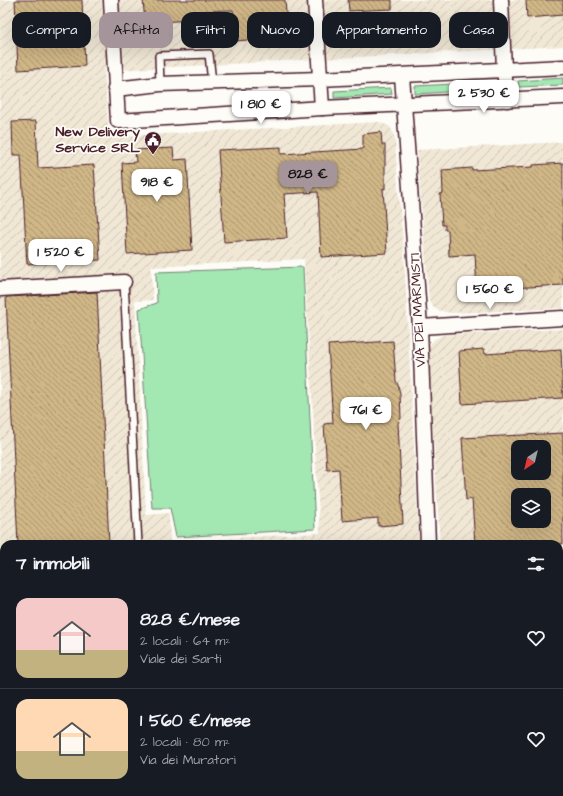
<!DOCTYPE html>
<html lang="it">
<head>
<meta charset="utf-8">
<style>
	:root { --surface:#171b24; --page:#20242c; --text:#f1f3f6; --muted:#9ea1a6; --line:#363941; --accent:#a6949b }
	body { margin:0; font-family:"Architects Daughter",sans-serif; background:var(--page); color:var(--text); height:100vh; display:flex; flex-direction:column; font-size:15px; white-space:nowrap }
	* { box-sizing:border-box; margin:0 }
	p { font-size:13px; color:var(--muted) }
	.icon { flex:none; width:22px; height:22px; fill:none; stroke:currentColor; stroke-width:2; stroke-linecap:round; stroke-linejoin:round }
	.map { position:relative; flex:1; overflow:hidden }
	.sheet { position:absolute; left:0px; top:540px; width:563px; height:256px; display:flex; flex-direction:column; background:var(--surface); border-radius:12px 12px 0 0; box-shadow:0 4px 16px #0002 }
	.sheet>* { flex:none }
	.top-card { position:absolute; left:12px; top:12px; width:539px; height:36px; display:flex; gap:8px }
	.needle { width:26px; rotate:215deg }
	.buttons { position:absolute; left:511px; top:440px; display:grid; gap:8px }
	.buttons a { display:grid; place-items:center; width:40px; height:40px; border-radius:8px; background:var(--surface); box-shadow:0 4px 16px #0002; font-size:20px }
	.price { position:absolute; translate:-50% -34px; padding:0 9px; border-radius:8px; background:#fff; color:#222; font-size:13px; line-height:26px; filter:drop-shadow(0 1px 2px #0008) }
	.price::after { content:''; position:absolute; left:50%; top:24px; width:12px; height:9px; margin-left:-6px; background:inherit; clip-path:polygon(0 0,100% 0,50% 100%) }
	.price.selected { background:var(--accent); color:#111 }
	ul { padding:0; list-style:none }
	li { display:flex; align-items:center; gap:12px; height:100px; padding:0 16px }
	li+li { border-top:1px solid var(--line) }
	li span { display:grid; place-items:center; flex:none; width:112px; height:80px; border-radius:12px; color:#555 }
	li>.icon { margin-inline-start:auto }
	span .icon { width:48px; height:48px; fill:#fffc; stroke-width:1 }
	li b { font-size:17px }
	h2 { display:flex; justify-content:space-between; align-items:center; height:48px; padding:0 16px; font-size:17px }
	.chip { padding:0 14px; border-radius:12px; background:var(--surface); box-shadow:0 4px 16px #0002; font-size:14px; line-height:36px }
	.chip.selected { background:var(--accent); color:#111 }
	.map>svg:first-child { display:block }
</style>
</head>
<body>
<div class="map">
<svg width="563" height="796" viewBox="0 0 563 796">
	<defs>
		<pattern id="industrial-furrows" width="10" height="10" patternUnits="userSpaceOnUse"><rect width="10" height="10" fill="#f0e7d5"/><path d="M-1 1l2-2M0 10L10 0M9 11l2-2" fill="none" stroke="#cfc6b7"/></pattern>
		<pattern id="building-back-hatch" width="6" height="6" patternUnits="userSpaceOnUse"><rect width="6" height="6" fill="#d0b787"/><path d="M-1 5l2 2M0 0l6 6M5-1l2 2" fill="none" stroke="#ab946f"/></pattern>
	</defs>
	<rect width="100%" height="100%" fill="#fdfcf7"/>
	<filter id="ink" filterUnits="userSpaceOnUse"><feTurbulence type="fractalNoise" baseFrequency=".025" numOctaves="2"/><feDisplacementMap in="SourceGraphic" scale="8" xChannelSelector="R" yChannelSelector="G"/><feConvolveMatrix kernelMatrix="1 2 1 2 8 2 1 2 1" color-interpolation-filters="sRGB"/></filter>
	<g filter="url(#ink)">
		<g fill="url(#industrial-furrows)" fill-rule="evenodd">
			<path d="M 0,0 L 563,0 L 563,46 L 115,70 L 104,69 L 109,137 L 379,122 L 389,126 L 392,130 L 395,139 L 398,188 L 404,253 L 419,544 L 4,544 L 4,688 L 0,682 ZM 304,259 L 320,533 L 170,542 L 169,513 L 146,515 L 135,301 L 153,300 L 151,267 Z"/>
			<path d="M 563,142 L 563,308 L 451,313 L 441,311 L 434,308 L 429,300 L 417,150 Z"/>
			<path d="M 563,329 L 563,744 L 559,745 L 559,544 L 440,544 L 428,351 L 430,344 L 435,339 L 443,335 ZM 518,447 L 544,447 L 544,473 L 518,473 ZM 518,495 L 544,495 L 544,521 L 518,521 Z"/>
			<path d="M 76,792 L 466,792 L 466,796 L 79,796 Z"/>
		</g>
		<g fill="#a3e7b3" stroke="#76836f">
			<path d="M 563,78 L 563,85 L 519,87 L 518,81 Z"/>
			<path d="M 494,82 L 495,89 L 415,94 L 415,86 Z"/>
			<path d="M 391,88 L 392,94 L 334,98 L 334,91 Z"/>
			<path d="M 303,267 L 315,529 L 176,537 L 170,508 L 152,508 L 139,309 L 157,303 L 156,272 Z"/>
			<path d="M 559,768 L 563,768 L 563,796 L 475,796 L 475,792 L 559,792 Z"/>
		</g>
		<g fill="url(#building-back-hatch)" stroke="#4a1f2b" fill-rule="evenodd">
			<path d="M 15,0 L 82,0 L 85,66 L 18,70 Z"/>
			<path d="M 143,0 L 285,0 L 288,37 L 235,41 L 233,10 L 205,11 L 206,19 L 145,23 Z"/>
			<path d="M 348,0 L 392,0 L 392,9 L 349,11 Z"/>
			<path d="M 528,0 L 563,0 L 563,15 L 527,18 L 526,1 Z"/>
			<path d="M 36,121 L 38,168 L 94,165 L 100,260 L 27,264 L 21,155 L 13,155 L 12,122 Z"/>
			<path d="M 381,132 L 382,145 L 385,145 L 385,189 L 383,188 L 387,253 L 321,257 L 318,192 L 284,194 L 287,238 L 224,242 L 218,150 L 281,147 L 281,154 L 363,149 L 363,134 Z"/>
			<path d="M 173,148 L 174,160 L 187,159 L 192,250 L 127,254 L 122,163 L 136,162 L 135,150 Z"/>
			<path d="M 563,163 L 563,285 L 477,290 L 475,254 L 449,256 L 448,230 L 445,230 L 445,225 L 442,225 L 440,194 L 443,193 L 442,170 L 472,168 L 472,170 L 533,167 L 533,165 Z"/>
			<path d="M 97,292 L 109,544 L 18,544 L 6,297 Z"/>
			<path d="M 393,341 L 396,381 L 398,385 L 400,394 L 401,418 L 398,423 L 403,524 L 378,526 L 378,518 L 342,521 L 339,469 L 327,470 L 324,424 L 333,423 L 328,345 Z"/>
			<path d="M 484,349 L 485,354 L 561,349 L 563,398 L 462,404 L 459,351 Z"/>
			<path d="M 563,433 L 563,544 L 475,544 L 472,499 L 466,500 L 462,438 ZM 518,447 L 544,447 L 544,473 L 518,473 ZM 518,495 L 544,495 L 544,521 L 518,521 Z"/>
		</g>
		<g fill="none" stroke-linecap="round" stroke-linejoin="round">
			<g stroke="#4a1f2b" stroke-width="10">
				<g id="lane">
					<path d="M 160,84 L 159,56 L 209,54 L 212,83"/>
					<path d="M 124,282 L 138,544"/>
					<path d="M 150,792 L 150,796"/>
					<path d="M 173,792 L 174,796"/>
					<path d="M 319,792 L 319,796"/>
				</g>
			</g>
			<g stroke="#4a1f2b" stroke-width="17">
				<g id="street">
					<path d="M 111,0 L 118,121 L 322,108 L 563,97"/>
					<path d="M 315,0 L 322,108"/>
					<path d="M 501,0 L 504,69 L 507,100"/>
					<path d="M 402,76 L 420,327 L 428,544"/>
					<path d="M 115,89 L 160,84 L 320,79 L 563,67"/>
					<path d="M 0,289 L 124,282"/>
					<path d="M 420,327 L 563,318"/>
					<path d="M 0,655 L 4,661"/>
					<path d="M 559,749 L 563,749"/>
					<path d="M 100,792 L 103,796"/>
					<path d="M 456,792 L 457,796"/>
					<path d="M 333,796 L 397,792"/>
				</g>
			</g>
			<use href="#lane" stroke="#fdfcf7" stroke-width="7"/>
			<use href="#street" stroke="#fdfcf7" stroke-width="14"/>
		</g>
	</g>
	<defs>
		<g id="civic-pin" transform="scale(0.9)"><path d="M0 17L-7.5 6A9.5 9.5 0 1 1 7.5 6Z" fill="#4a1f2b" stroke="#fdfcf7"/><path d="M-.6-6.5H3V-4.5H.6V-3L4-1V1h2V6H-6V1h2V-1L-.6-3ZM-1.2 2.5V6h2.4V2.5Z" fill="#fff"/></g>
	</defs>
	<g fill-rule="evenodd">
		<use href="#civic-pin" x="153" y="140"/>
	</g>
	<g text-anchor="middle" dominant-baseline="central" stroke-width="3.5" stroke-linejoin="round" paint-order="stroke">
		<g font-size="14" font-weight="bold" fill="#4a1f2b" stroke="#fdfcf7" text-anchor="end">
			<text x="140" y="132">New Delivery<tspan x="140" dy="16">Service SRL</tspan></text>
		</g>
		<g font-size="14" fill="#4a1f2b" stroke="#fdfcf7">
			<text transform="translate(418 310) rotate(-93)">VIA DEI MARMISTI</text>
		</g>
	</g>
</svg>
<div class="buttons">
<a><svg class="needle" viewBox="-14 -14 28 28"><path d="M0-13l5 13h-10z" fill="#e53935"/><path d="M0 13l5-13h-10z" fill="#9ea1a6"/></svg></a>
<a><svg class="icon" aria-label="layers" viewBox="0 0 24 24"><path d="M12 4l9 5-9 5-9-5zM3 14l9 5 9-5"/></svg></a>
</div>
<b class="price" style="left:484px;top:114px">2 530 €</b>
<b class="price" style="left:261px;top:125px">1 810 €</b>
<b class="price selected" style="left:308px;top:195px">828 €</b>
<b class="price" style="left:157px;top:203px">918 €</b>
<b class="price" style="left:61px;top:273px">1 520 €</b>
<b class="price" style="left:490px;top:310px">1 560 €</b>
<b class="price" style="left:366px;top:431px">761 €</b>
<div class="top-card">
<a class="chip">Compra</a>
<a class="chip selected">Affitta</a>
<a class="chip">Filtri</a>
<a class="chip">Nuovo</a>
<a class="chip">Appartamento</a>
<a class="chip">Casa</a>
</div>
<section class="sheet">
<h2>7 immobili<svg class="icon" aria-label="filters" viewBox="0 0 24 24"><path d="M4 7h16M4 17h16"/><circle cx="9" cy="7" r="2"/><circle cx="15" cy="17" r="2"/></svg></h2>
<ul>
<li><span style="background:linear-gradient(#f6c9c9 65%,#c2b280 0)"><svg class="icon" aria-label="home" viewBox="0 0 24 24"><path d="M3 11l9-7 9 7M6 9v11h12V9"/></svg></span><div><b>828 €/mese</b><p>2 locali · 64 m²</p><p>Viale dei Sarti</p></div><svg class="icon" aria-label="heart" viewBox="0 0 24 24"><path d="M12 20l-8-8c-3-5 5-10 8-4 3-6 11-1 8 4z"/></svg></li>
<li><span style="background:linear-gradient(#ffd9b3 65%,#c2b280 0)"><svg class="icon" aria-label="home" viewBox="0 0 24 24"><path d="M3 11l9-7 9 7M6 9v11h12V9"/></svg></span><div><b>1 560 €/mese</b><p>2 locali · 80 m²</p><p>Via dei Muratori</p></div><svg class="icon" aria-label="heart" viewBox="0 0 24 24"><path d="M12 20l-8-8c-3-5 5-10 8-4 3-6 11-1 8 4z"/></svg></li>
</ul>
</section>
</div>
</body>
</html>
